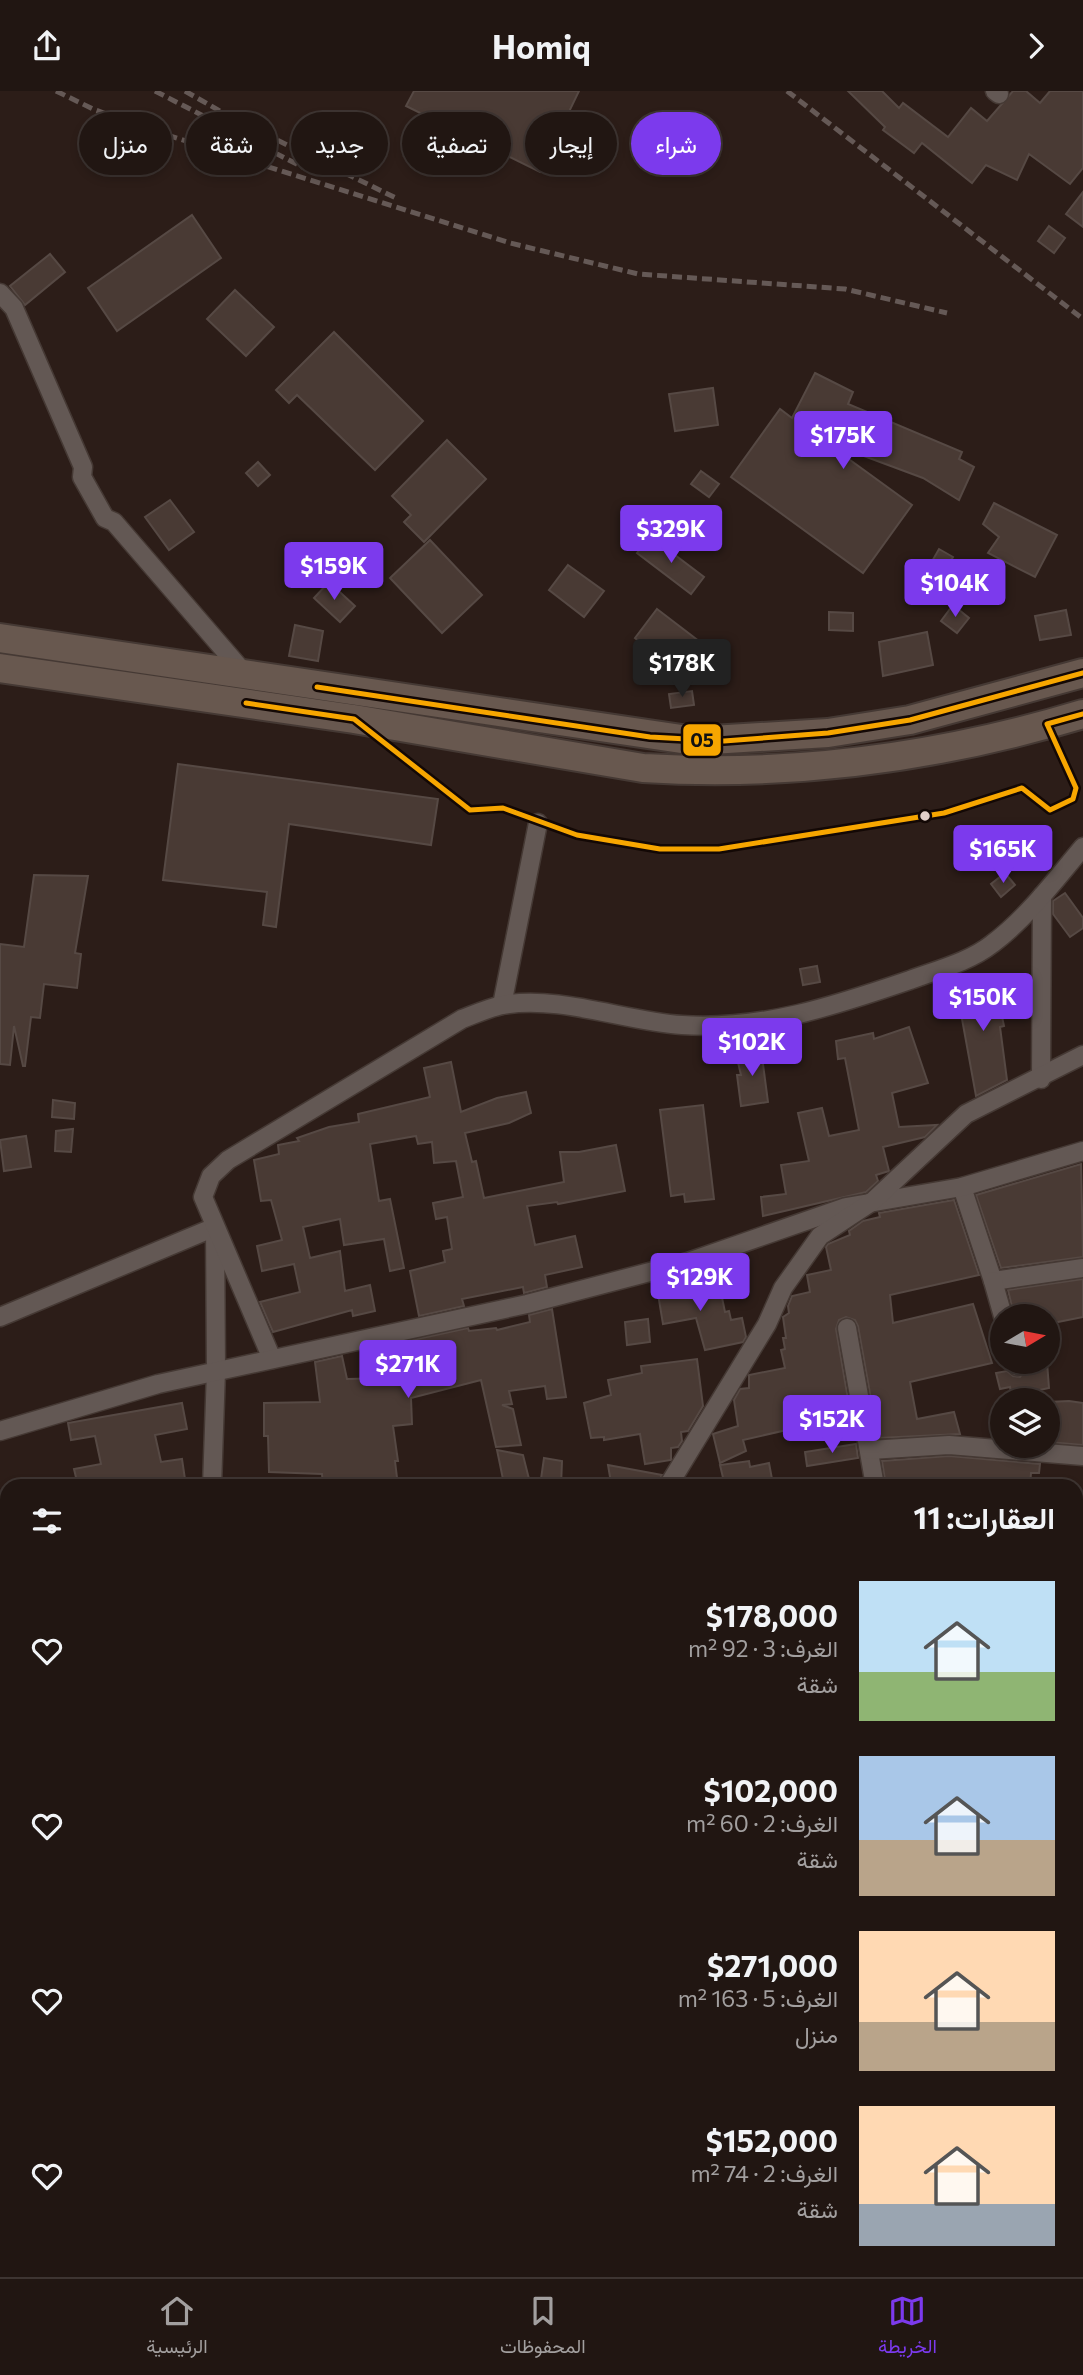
<!DOCTYPE html>
<html lang="ar">
<head>
<meta charset="utf-8">
<style>
	:root { --surface:#211612; --page:#2d2320; --text:#f1f3f6; --muted:#a29f9f; --line:#3e3532; --accent:#7c3aed }
	body { margin:0; font-family:Commissioner,Vazirmatn,sans-serif; background:var(--page); color:var(--text); direction:rtl; height:100vh; display:flex; flex-direction:column; font-size:26px; white-space:nowrap }
	* { box-sizing:border-box; margin:0 }
	p { font-size:23px; color:var(--muted) }
	.icon { flex:none; width:38px; height:38px; fill:none; stroke:currentColor; stroke-width:2; stroke-linecap:round; stroke-linejoin:round }
	.map { position:relative; flex:1; overflow:hidden; direction:ltr }
	.drawer { position:absolute; left:0px; top:1388px; width:1083px; height:800px; display:flex; flex-direction:column; background:var(--surface); border-radius:21px 21px 0 0; box-shadow:0 4px 10px #0003,0 0 0 2px var(--line); direction:rtl }
	.drawer>* { flex:none }
	.hud { position:absolute; left:21px; top:21px; width:700px; height:63px; direction:rtl; display:flex; gap:14px }
	.needle { width:46px; rotate:80deg }
	.buttons { position:absolute; left:990px; top:1213px; display:grid; gap:14px }
	.buttons a { display:grid; place-items:center; width:70px; height:70px; border-radius:50%; background:var(--surface); box-shadow:0 4px 10px #0003,0 0 0 2px var(--line); font-size:35px }
	.price { position:absolute; translate:-50% -60px; padding:0 16px; border-radius:7px; background:var(--accent); color:#fff; font-size:23px; line-height:46px; filter:drop-shadow(0 2px 4px #0008) }
	.price::after { content:''; position:absolute; left:50%; top:42px; width:21px; height:16px; margin-left:-10px; background:inherit; clip-path:polygon(0 0,100% 0,50% 100%) }
	.price.on { background:#222; color:#fff }
	ul { padding:0; list-style:none }
	li { display:flex; align-items:center; gap:21px; height:175px; padding:0 28px }
	li span { display:grid; place-items:center; flex:none; width:196px; height:140px; border-radius:0px; color:#555 }
	li>.icon { margin-inline-start:auto }
	span .icon { width:84px; height:84px; fill:#fffc; stroke-width:1 }
	li b { font-size:30px }
	h2 { display:flex; justify-content:space-between; align-items:center; height:84px; padding:0 28px; font-size:30px }
	.pill { padding:0 24px; border-radius:32px; background:var(--surface); box-shadow:0 4px 10px #0003,0 0 0 2px var(--line); font-size:24px; line-height:63px }
	.pill.on { background:var(--accent); color:#fff }
	header { display:flex; justify-content:space-between; align-items:center; height:91px; padding:0 28px; background:var(--surface); font-size:32px; font-weight:700 }
	.tabs { display:flex; justify-content:space-around; align-items:center; height:98px; border-top:2px solid var(--line); background:var(--surface); font-size:19px; color:var(--muted) }
	.tabs a { display:grid; justify-items:center; gap:4px }
	.tabs .on { color:var(--accent) }
	.map>svg:first-child { display:block }
</style>
</head>
<body>
<header><svg class="icon" aria-label="forward" viewBox="0 0 24 24"><path d="M9 5l7 7-7 7"/></svg>Homiq<svg class="icon" aria-label="share" viewBox="0 0 24 24"><path d="M12 15V3M7 8l5-5 5 5M5 13v7h14v-7"/></svg></header>
<div class="map">
<svg width="1083" height="2186" viewBox="0 0 1083 2186">
	<rect width="100%" height="100%" fill="#2c1d18"/>
	<path fill="#282f1b" d="M 7,2035 L 7,2180 L 525,2181 L 516,2186 L 0,2186 L 0,2038 Z"/>
	<g fill="#493a34" stroke="#564944" stroke-width="2">
		<path d="M 414,0 L 579,0 L 540,81 L 406,15 Z"/>
		<path d="M 848,0 L 882,0 L 899,17 L 903,12 L 948,46 L 971,17 L 987,30 L 1013,0 L 1026,0 L 1040,12 L 1050,0 L 1083,0 L 1083,77 L 1070,93 L 1029,63 L 1017,89 L 986,74 L 972,92 L 922,52 L 914,62 L 883,39 L 885,36 Z"/>
		<path d="M 1083,101 L 1083,136 L 1066,123 Z"/>
		<path d="M 192,124 L 221,167 L 117,240 L 88,197 Z"/>
		<path d="M 1049,135 L 1065,147 L 1054,162 L 1038,150 Z"/>
		<path d="M 50,163 L 65,181 L 25,214 L 10,195 Z"/>
		<path d="M 235,199 L 274,236 L 246,265 L 207,228 Z"/>
		<path d="M 334,241 L 423,330 L 375,379 L 297,304 L 289,312 L 276,299 Z"/>
		<path d="M 815,282 L 853,301 L 848,313 L 962,361 L 959,368 L 974,376 L 959,409 L 923,387 L 837,355 L 835,358 L 912,414 L 863,482 L 731,386 L 780,318 L 792,327 Z"/>
		<path d="M 713,297 L 718,334 L 675,340 L 669,303 Z"/>
		<path d="M 447,349 L 486,388 L 424,451 L 404,431 L 411,424 L 392,405 Z"/>
		<path d="M 258,371 L 270,384 L 258,395 L 246,382 Z"/>
		<path d="M 701,380 L 719,393 L 709,406 L 691,393 Z"/>
		<path d="M 170,409 L 194,441 L 169,459 L 145,426 Z"/>
		<path d="M 994,412 L 1057,444 L 1035,486 L 988,462 L 999,446 L 983,433 Z"/>
		<path d="M 650,445 L 704,486 L 691,503 L 637,462 Z"/>
		<path d="M 430,449 L 482,504 L 442,542 L 390,487 Z"/>
		<path d="M 939,458 L 953,466 L 935,496 L 922,488 Z"/>
		<path d="M 568,474 L 604,500 L 584,526 L 549,499 Z"/>
		<path d="M 329,491 L 355,515 L 340,531 L 314,507 Z"/>
		<path d="M 953,514 L 969,527 L 957,542 L 941,530 Z"/>
		<path d="M 657,518 L 721,567 L 704,588 L 665,558 L 659,566 L 635,547 Z"/>
		<path d="M 1066,519 L 1071,544 L 1040,549 L 1035,525 Z"/>
		<path d="M 829,521 L 853,522 L 853,540 L 829,539 Z"/>
		<path d="M 295,534 L 323,540 L 318,570 L 289,565 Z"/>
		<path d="M 927,541 L 933,574 L 883,585 L 879,551 Z"/>
		<path d="M 692,600 L 694,614 L 671,617 L 669,603 Z"/>
		<path d="M 178,673 L 438,708 L 431,754 L 289,733 L 276,836 L 263,834 L 267,801 L 163,789 Z"/>
		<path d="M 1005,782 L 1015,794 L 1001,806 L 991,793 Z"/>
		<path d="M 34,784 L 88,785 L 75,862 L 81,863 L 77,897 L 44,893 L 40,927 L 31,926 L 25,975 L 23,975 L 14,935 L 10,974 L 0,973 L 0,853 L 24,856 Z"/>
		<path d="M 1065,802 L 1083,827 L 1083,837 L 1070,846 L 1053,823 L 1053,810 Z"/>
		<path d="M 817,875 L 820,891 L 803,894 L 800,878 Z"/>
		<path d="M 994,887 L 1004,935 L 1000,936 L 1007,989 L 976,1005 L 956,895 Z"/>
		<path d="M 909,936 L 928,992 L 892,1002 L 899,1036 L 937,1034 L 925,1046 L 883,1056 L 889,1080 L 876,1084 L 878,1090 L 866,1101 L 763,1125 L 761,1106 L 786,1103 L 781,1074 L 809,1070 L 798,1022 L 822,1017 L 829,1045 L 859,1039 L 845,967 L 838,968 L 836,950 L 873,942 L 874,948 Z"/>
		<path d="M 761,958 L 768,1011 L 741,1015 L 737,984 L 741,984 L 736,963 Z"/>
		<path d="M 451,971 L 461,1021 L 497,1007 L 526,1001 L 531,1022 L 509,1032 L 465,1042 L 472,1071 L 476,1070 L 484,1107 L 564,1091 L 560,1061 L 579,1061 L 616,1054 L 625,1100 L 558,1113 L 557,1111 L 527,1115 L 535,1154 L 575,1145 L 582,1176 L 545,1184 L 547,1196 L 524,1202 L 523,1196 L 462,1208 L 464,1215 L 419,1225 L 410,1180 L 445,1171 L 443,1160 L 452,1158 L 447,1126 L 436,1128 L 433,1112 L 463,1106 L 456,1070 L 434,1072 L 432,1051 L 418,1053 L 416,1045 L 370,1053 L 379,1110 L 390,1108 L 404,1177 L 390,1180 L 384,1148 L 344,1154 L 340,1128 L 303,1136 L 310,1167 L 340,1160 L 345,1200 L 370,1194 L 375,1220 L 353,1225 L 352,1219 L 273,1241 L 260,1211 L 300,1201 L 294,1173 L 262,1180 L 257,1155 L 282,1149 L 271,1109 L 261,1110 L 254,1069 L 279,1063 L 278,1054 L 299,1050 L 297,1047 L 329,1036 L 359,1031 L 358,1023 L 430,1006 L 424,977 Z"/>
		<path d="M 53,1009 L 75,1012 L 74,1028 L 52,1026 Z"/>
		<path d="M 703,1014 L 714,1108 L 685,1111 L 684,1103 L 671,1105 L 660,1019 Z"/>
		<path d="M 73,1038 L 71,1061 L 55,1060 L 56,1040 Z"/>
		<path d="M 26,1045 L 31,1076 L 4,1080 L 0,1049 Z"/>
		<path d="M 1081,1073 L 1083,1166 L 1001,1177 L 976,1104 Z"/>
		<path d="M 954,1109 L 979,1184 L 890,1204 L 893,1232 L 973,1213 L 992,1272 L 910,1291 L 917,1328 L 954,1321 L 960,1343 L 878,1347 L 858,1235 L 855,1229 L 846,1226 L 839,1229 L 836,1238 L 850,1320 L 788,1333 L 791,1338 L 743,1349 L 746,1360 L 720,1372 L 713,1343 L 738,1335 L 734,1309 L 740,1298 L 749,1297 L 749,1284 L 785,1277 L 781,1259 L 785,1258 L 783,1247 L 786,1247 L 783,1226 L 789,1222 L 788,1215 L 792,1205 L 810,1201 L 807,1184 L 831,1179 L 826,1156 L 828,1153 L 850,1144 L 849,1140 L 863,1130 L 880,1126 L 879,1122 Z"/>
		<path d="M 683,1184 L 686,1204 L 720,1197 L 725,1221 L 729,1220 L 731,1229 L 742,1227 L 746,1246 L 743,1251 L 705,1259 L 696,1227 L 663,1233 L 656,1191 Z"/>
		<path d="M 1083,1188 L 1083,1226 L 1048,1233 L 1048,1225 L 1039,1225 L 1037,1219 L 1014,1224 L 1008,1199 Z"/>
		<path d="M 552,1218 L 566,1306 L 547,1308 L 545,1295 L 509,1300 L 512,1313 L 502,1314 L 513,1318 L 521,1354 L 496,1356 L 481,1289 L 411,1307 L 412,1333 L 393,1335 L 398,1370 L 395,1370 L 398,1395 L 323,1395 L 322,1383 L 269,1381 L 268,1345 L 264,1345 L 264,1312 L 320,1311 L 315,1271 L 342,1265 L 347,1288 L 389,1287 L 381,1256 L 468,1237 L 469,1240 L 496,1237 L 497,1239 L 530,1231 L 529,1224 Z"/>
		<path d="M 648,1228 L 650,1251 L 627,1254 L 625,1231 Z"/>
		<path d="M 697,1268 L 703,1315 L 688,1340 L 681,1341 L 682,1350 L 678,1356 L 671,1357 L 671,1369 L 645,1373 L 640,1343 L 604,1349 L 604,1346 L 591,1347 L 584,1312 L 611,1304 L 608,1289 L 642,1282 L 641,1275 Z"/>
		<path d="M 1047,1271 L 1049,1297 L 1012,1305 L 1010,1296 L 1000,1298 L 996,1282 L 1007,1280 L 1013,1285 L 1020,1286 L 1028,1275 Z"/>
		<path d="M 1069,1310 L 1083,1312 L 1083,1354 L 1048,1351 L 1048,1311 Z"/>
		<path d="M 182,1312 L 187,1338 L 155,1344 L 161,1371 L 182,1368 L 186,1395 L 78,1395 L 74,1378 L 101,1373 L 95,1345 L 71,1349 L 68,1332 Z"/>
		<path d="M 856,1353 L 858,1367 L 807,1375 L 805,1361 Z"/>
		<path d="M 497,1359 L 523,1364 L 529,1388 L 504,1393 Z"/>
		<path d="M 949,1365 L 1040,1373 L 1039,1382 L 1031,1382 L 1030,1395 L 886,1395 L 882,1370 Z"/>
		<path d="M 544,1367 L 562,1370 L 561,1395 L 540,1395 Z"/>
		<path d="M 749,1370 L 750,1376 L 769,1372 L 772,1388 L 746,1395 L 725,1395 L 720,1374 Z"/>
		<path d="M 608,1374 L 662,1384 L 658,1391 L 611,1392 Z"/>
	</g>
	<g fill="none" stroke-linecap="round" stroke-linejoin="round">
		<g stroke="#453934" stroke-width="21">
			<g id="minor">
				<path d="M 995,0 L 999,3"/>
				<path d="M 0,202 L 14,217 L 83,376 L 82,386 L 105,427 L 114,431 L 245,583"/>
				<path d="M 502,914 L 538,732"/>
				<path d="M 1041,988 L 1042,805"/>
				<path d="M 962,1096 L 993,1190 L 1083,1177"/>
				<path d="M 993,1190 L 1003,1225"/>
				<path d="M 0,1226 L 215,1136 L 216,1280 L 212,1395"/>
				<path d="M 847,1237 L 875,1395"/>
				<path d="M 272,1268 L 203,1106 L 211,1085 L 228,1069 L 462,928 C 475,923 489,917 502,914 C 561,904 623,930 682,934 C 763,939 834,915 910,889 C 937,879 969,871 992,853 C 1027,827 1055,789 1083,756"/>
				<path d="M 1016,1270 L 1017,1275"/>
				<path d="M 0,1340 L 158,1293 L 527,1213 L 688,1171 L 846,1116 L 962,1096 L 1083,1060"/>
				<path d="M 870,1359 L 949,1354 L 1083,1365"/>
				<path d="M 668,1395 L 767,1233 L 783,1197 L 820,1145 L 873,1110 L 966,1023 L 1083,964"/>
				<path d="M 0,1472 L 7,1472"/>
				<path d="M 1076,1513 L 1083,1512"/>
				<path d="M 0,1574 L 7,1574"/>
				<path d="M 0,1675 L 7,1622"/>
				<path d="M 1076,1699 L 1083,1691"/>
				<path d="M 0,1796 L 7,1797"/>
				<path d="M 1076,1932 L 1083,1924"/>
				<path d="M 0,2028 L 7,2026"/>
				<path d="M 1076,2069 L 1083,2073"/>
				<path d="M 918,2186 L 922,2180"/>
			</g>
		</g>
		<g stroke="#453934" stroke-width="32">
			<g id="primary">
				<path d="M 0,547 L 695,650 L 828,642 L 910,629 L 1083,582"/>
				<path d="M 0,577 L 354,628 L 643,677 C 791,686 941,666 1083,623"/>
			</g>
		</g>
		<use href="#minor" stroke="#635854" stroke-width="18"/>
		<use href="#primary" stroke="#68584f" stroke-width="28"/>
		<g stroke="#655956" stroke-width="5" stroke-dasharray="10 5" stroke-linecap="butt">
			<path d="M 56,0 L 93,18 L 148,38 L 510,152 L 638,183 L 845,198 L 947,222"/>
			<path d="M 155,0 L 314,82"/>
			<path d="M 185,0 L 232,27 L 396,107"/>
			<path d="M 787,0 L 1083,228"/>
			<path d="M 1076,1823 L 1083,1817"/>
			<path d="M 636,2186 L 645,2180"/>
		</g>
		<g stroke="#130805" stroke-width="10">
			<g id="bus-1">
				<path d="M 317,596 L 650,646 L 724,650 L 828,642 L 910,629 L 1083,582"/>
				<path d="M 246,612 L 354,628 L 470,719 L 503,717 L 577,744 L 660,758 L 719,758 L 944,722 L 1022,697 L 1050,719 L 1073,708 L 1076,697 L 1047,633 L 1083,623"/>
			</g>
		</g>
		<use href="#bus-1" stroke="#f7a600" stroke-width="5"/>
	</g>
	<circle fill="#e2cfc9" stroke="#130805" stroke-width="2.5" cx="925" cy="725" r="6"/>
	<rect stroke="#130805" stroke-width="2.5" x="682" y="632" width="40" height="34" rx="7" fill="#f7a600"/>
	<g font-size="19" text-anchor="middle" font-weight="bold" fill="#111">
		<text x="702" y="656">05</text>
	</g>
</svg>
<div class="buttons">
<a><svg class="needle" viewBox="-14 -14 28 28"><path d="M0-13l5 13h-10z" fill="#e53935"/><path d="M0 13l5-13h-10z" fill="#a29f9f"/></svg></a>
<a><svg class="icon" aria-label="layers" viewBox="0 0 24 24"><path d="M12 4l9 5-9 5-9-5zM3 14l9 5 9-5"/></svg></a>
</div>
<b class="price" style="left:843px;top:380px">$175K</b>
<b class="price" style="left:671px;top:474px">$329K</b>
<b class="price" style="left:334px;top:511px">$159K</b>
<b class="price" style="left:955px;top:528px">$104K</b>
<b class="price on" style="left:682px;top:608px">$178K</b>
<b class="price" style="left:1003px;top:794px">$165K</b>
<b class="price" style="left:983px;top:942px">$150K</b>
<b class="price" style="left:752px;top:987px">$102K</b>
<b class="price" style="left:700px;top:1222px">$129K</b>
<b class="price" style="left:408px;top:1309px">$271K</b>
<b class="price" style="left:832px;top:1364px">$152K</b>
<div class="hud">
<a class="pill on">شراء</a>
<a class="pill">إيجار</a>
<a class="pill">تصفية</a>
<a class="pill">جديد</a>
<a class="pill">شقة</a>
<a class="pill">منزل</a>
</div>
<section class="drawer">
<h2>العقارات: 11<svg class="icon" aria-label="filters" viewBox="0 0 24 24"><path d="M4 7h16M4 17h16"/><circle cx="9" cy="7" r="2"/><circle cx="15" cy="17" r="2"/></svg></h2>
<ul>
<li><span style="background:linear-gradient(#bfe0f5 65%,#8fb573 0)"><svg class="icon" aria-label="home" viewBox="0 0 24 24"><path d="M3 11l9-7 9 7M6 9v11h12V9"/></svg></span><div><b>$178,000</b><p>الغرف: 3 · 92 m²</p><p>شقة</p></div><svg class="icon" aria-label="heart" viewBox="0 0 24 24"><path d="M12 20l-8-8c-3-5 5-10 8-4 3-6 11-1 8 4z"/></svg></li>
<li><span style="background:linear-gradient(#a9c7e8 60%,#b9a48a 0)"><svg class="icon" aria-label="home" viewBox="0 0 24 24"><path d="M3 11l9-7 9 7M6 9v11h12V9"/></svg></span><div><b>$102,000</b><p>الغرف: 2 · 60 m²</p><p>شقة</p></div><svg class="icon" aria-label="heart" viewBox="0 0 24 24"><path d="M12 20l-8-8c-3-5 5-10 8-4 3-6 11-1 8 4z"/></svg></li>
<li><span style="background:linear-gradient(#ffd9b3 65%,#b9a48a 0)"><svg class="icon" aria-label="home" viewBox="0 0 24 24"><path d="M3 11l9-7 9 7M6 9v11h12V9"/></svg></span><div><b>$271,000</b><p>الغرف: 5 · 163 m²</p><p>منزل</p></div><svg class="icon" aria-label="heart" viewBox="0 0 24 24"><path d="M12 20l-8-8c-3-5 5-10 8-4 3-6 11-1 8 4z"/></svg></li>
<li><span style="background:linear-gradient(#ffd9b3 70%,#9aa5b1 0)"><svg class="icon" aria-label="home" viewBox="0 0 24 24"><path d="M3 11l9-7 9 7M6 9v11h12V9"/></svg></span><div><b>$152,000</b><p>الغرف: 2 · 74 m²</p><p>شقة</p></div><svg class="icon" aria-label="heart" viewBox="0 0 24 24"><path d="M12 20l-8-8c-3-5 5-10 8-4 3-6 11-1 8 4z"/></svg></li>
</ul>
</section>
</div>
<nav class="tabs">
<a class="on"><svg class="icon" aria-label="map" viewBox="0 0 24 24"><path d="M3 6l6-2 6 2 6-2v14l-6 2-6-2-6 2zM9 4v14M15 6v14"/></svg>الخريطة</a>
<a><svg class="icon" aria-label="saved" viewBox="0 0 24 24"><path d="M7 4h10v16l-5-4-5 4z"/></svg>المحفوظات</a>
<a><svg class="icon" aria-label="home" viewBox="0 0 24 24"><path d="M3 11l9-7 9 7M6 9v11h12V9"/></svg>الرئيسية</a>
</nav>
</body>
</html>
